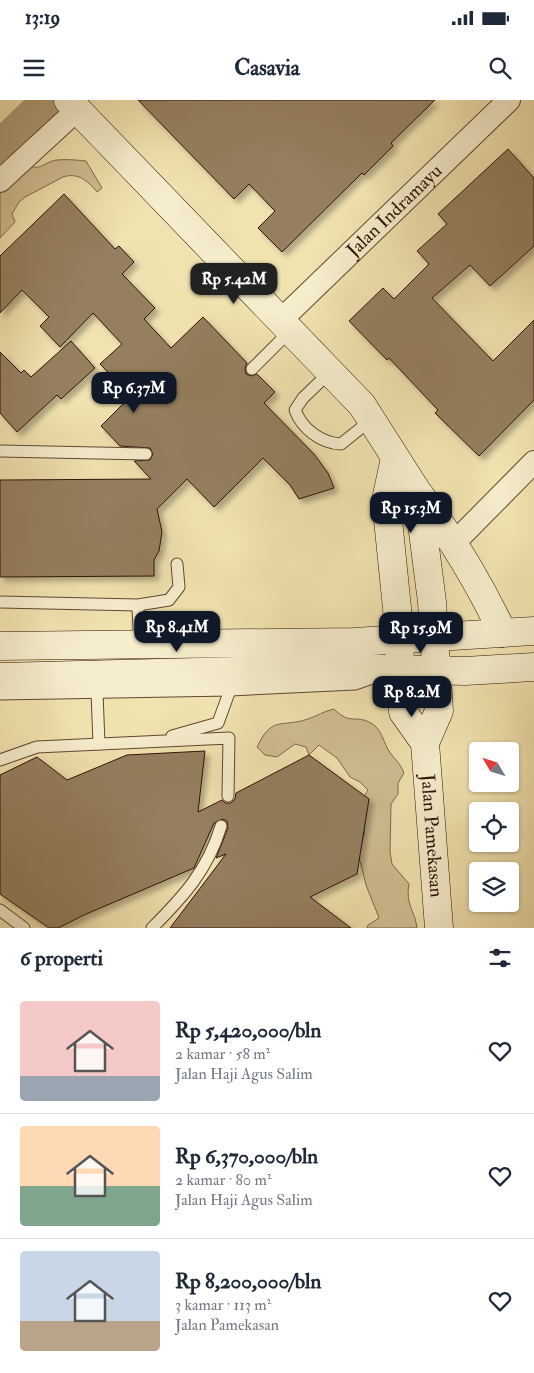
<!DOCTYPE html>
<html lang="id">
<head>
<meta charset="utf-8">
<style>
	:root { --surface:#fff; --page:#f6f6f7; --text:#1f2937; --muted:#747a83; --line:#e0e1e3; --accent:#111827 }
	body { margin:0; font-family:"IM FELL Double Pica",serif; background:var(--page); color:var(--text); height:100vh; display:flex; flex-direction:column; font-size:19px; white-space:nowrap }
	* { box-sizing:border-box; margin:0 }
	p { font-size:16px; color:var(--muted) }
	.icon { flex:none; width:28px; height:28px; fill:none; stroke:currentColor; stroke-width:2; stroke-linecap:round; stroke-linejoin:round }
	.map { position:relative; height:828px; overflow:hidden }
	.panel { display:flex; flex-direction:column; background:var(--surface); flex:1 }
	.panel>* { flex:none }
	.needle { width:32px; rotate:308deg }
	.tools { position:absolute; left:469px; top:642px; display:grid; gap:10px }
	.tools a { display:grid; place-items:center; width:50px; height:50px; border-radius:5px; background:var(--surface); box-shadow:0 1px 4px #0004; font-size:25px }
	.price { position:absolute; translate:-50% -42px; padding:0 11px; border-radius:10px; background:var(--accent); color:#fff; font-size:16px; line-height:32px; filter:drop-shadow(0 1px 2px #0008) }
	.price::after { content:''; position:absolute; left:50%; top:30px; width:15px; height:11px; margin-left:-8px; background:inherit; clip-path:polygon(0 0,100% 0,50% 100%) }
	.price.on { background:#222; color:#fff }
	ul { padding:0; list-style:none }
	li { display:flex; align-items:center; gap:15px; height:125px; padding:0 20px }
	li+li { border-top:1px solid var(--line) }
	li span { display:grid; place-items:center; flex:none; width:140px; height:100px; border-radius:5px; color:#555 }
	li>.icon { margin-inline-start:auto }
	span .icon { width:60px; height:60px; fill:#fffc; stroke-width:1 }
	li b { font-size:21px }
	h2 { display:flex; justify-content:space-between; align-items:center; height:60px; padding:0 20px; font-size:21px }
	.status { display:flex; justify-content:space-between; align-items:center; height:35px; padding:0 25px; background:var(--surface); direction:ltr }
	.status svg { height:14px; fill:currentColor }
	header { display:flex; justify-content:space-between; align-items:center; height:65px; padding:0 20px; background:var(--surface); font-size:22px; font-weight:700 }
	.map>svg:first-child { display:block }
</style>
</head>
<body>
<div class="status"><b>13:19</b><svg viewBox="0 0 49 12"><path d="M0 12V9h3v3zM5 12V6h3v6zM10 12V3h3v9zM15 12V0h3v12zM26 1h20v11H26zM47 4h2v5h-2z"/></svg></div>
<header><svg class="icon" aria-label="menu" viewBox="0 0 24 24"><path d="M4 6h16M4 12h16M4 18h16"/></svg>Casavia<svg class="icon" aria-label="search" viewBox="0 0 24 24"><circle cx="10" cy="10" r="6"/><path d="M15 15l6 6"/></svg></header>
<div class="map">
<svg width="534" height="828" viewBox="0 0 534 828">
	<defs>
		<filter id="shadow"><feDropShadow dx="4.5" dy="4.5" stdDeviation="2.5" flood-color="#0004"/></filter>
	</defs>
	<rect width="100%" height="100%" fill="#f1e3b0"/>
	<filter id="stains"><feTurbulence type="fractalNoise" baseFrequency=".004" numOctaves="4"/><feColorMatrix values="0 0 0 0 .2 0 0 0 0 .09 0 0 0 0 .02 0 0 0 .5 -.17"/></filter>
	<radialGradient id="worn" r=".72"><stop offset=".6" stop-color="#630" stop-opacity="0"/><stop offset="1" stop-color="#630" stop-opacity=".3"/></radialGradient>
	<g fill="#d0bf93" stroke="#80684c">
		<path d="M 30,25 L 40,28 L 45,35 L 24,62 C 40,74 42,62 57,60 C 65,59 77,60 86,61 L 102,88 L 97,92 C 88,81 78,72 63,77 L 25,97 L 19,102 L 12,114 L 15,122 L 0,138 L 0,42 L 14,36 Z"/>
		<path d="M 334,609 C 350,625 354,615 369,622 C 383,628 383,644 391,654 C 397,661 400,664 404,673 L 398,683 L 398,694 L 391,704 L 390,752 L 392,764 L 409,784 C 405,805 415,810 417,828 L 367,828 L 368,825 L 379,818 L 366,785 L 357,749 C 366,736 367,729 359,715 L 361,702 L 368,690 L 360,682 L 350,677 L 337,658 L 319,645 L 309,655 L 306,647 L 295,644 L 277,657 L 265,655 L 257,647 C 272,615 282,628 308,619 C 317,616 324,611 334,609 Z"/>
	</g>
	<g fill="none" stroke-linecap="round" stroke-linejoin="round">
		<path stroke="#b09c76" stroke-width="40" d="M 0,51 L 53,0"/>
	</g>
	<g fill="#957f5e" stroke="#311205" filter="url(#shadow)">
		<path d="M 138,0 L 435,0 L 391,43 L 393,46 L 364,75 L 362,73 L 282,152 L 258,128 L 275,111 L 249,84 L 234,99 Z"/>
		<path d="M 508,49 L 534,78 L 534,146 L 490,186 L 470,165 L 432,198 L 493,261 L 534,220 L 534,300 L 479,356 L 435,313 L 438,310 L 389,258 L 387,260 L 349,221 L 383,188 L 394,199 L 429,164 L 417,151 L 447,124 L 438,114 Z"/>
		<path d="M 64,94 L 115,149 L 119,146 L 134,162 L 122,174 L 155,208 L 144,219 L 171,248 L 203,217 L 247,263 L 245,268 L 246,274 L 251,276 L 257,274 L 275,292 L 264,303 L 314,354 L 328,373 L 334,388 L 299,399 L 290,385 L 263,358 L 214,407 L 187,379 L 157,409 L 162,432 L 159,451 L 154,460 L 154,476 L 0,477 L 0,380 L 151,379 L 134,361 L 150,360 L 153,354 L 150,348 L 120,346 L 101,326 L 129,298 L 122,290 L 123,288 L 100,264 L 122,244 L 93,213 L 60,247 L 40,226 L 49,217 L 22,190 L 0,213 L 0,156 Z"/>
		<path d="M 71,241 L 95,268 L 61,299 L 57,295 L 17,332 L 0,313 L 0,252 L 21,273 L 24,270 L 31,277 Z"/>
		<path d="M 205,651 L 198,712 L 222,700 L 225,703 L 231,703 L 235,699 L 236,693 L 309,655 L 369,699 L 357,774 L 310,797 L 351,828 L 170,828 L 226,754 L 216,758 L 228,728 L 227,721 L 223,719 L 214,723 L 194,768 L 84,815 L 58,828 L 49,828 L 0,794 L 0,675 L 37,657 L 67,680 L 127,655 Z"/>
	</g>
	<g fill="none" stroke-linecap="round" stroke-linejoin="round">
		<g stroke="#614630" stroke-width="13">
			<g id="lane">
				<path d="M 252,269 L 289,232"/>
				<path d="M 329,273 L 303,298 L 295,310 C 302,329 321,343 341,344 L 371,320"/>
				<path d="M 0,351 L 146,354"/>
				<path d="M 0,502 L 138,505 L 169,500 L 179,487 L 177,464"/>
				<path d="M 138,510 L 140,545"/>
				<path d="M 97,592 L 99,644"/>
				<path d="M 0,594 L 230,590 L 355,584 L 375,577"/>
				<path d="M 172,636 L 218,623 L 230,590"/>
				<path d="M 0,660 L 37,647 L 229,638 L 228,696"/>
				<path d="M 0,810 L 24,828"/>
				<path d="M 152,828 C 183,797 208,770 221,726"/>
			</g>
		</g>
		<g stroke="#614630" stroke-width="24">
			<g id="street">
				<path d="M 0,81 L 77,10"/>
				<path id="s1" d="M 280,221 L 509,0"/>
				<path d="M 455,442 L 534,362"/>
			</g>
		</g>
		<g stroke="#311205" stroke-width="29">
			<g id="secondary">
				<path id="s2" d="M 68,0 L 362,305 L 418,393 L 432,502 L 439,611 L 425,643 L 439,828"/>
				<path d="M 395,358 L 386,400 L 397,508 L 403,612 L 425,643"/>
				<path d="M 419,394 C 453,439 479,483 503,533"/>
				<path d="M 0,546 L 354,542 L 534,531"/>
				<path d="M 0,577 L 355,568 L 465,571 L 534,567"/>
			</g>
		</g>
		<use href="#lane" stroke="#f6edcc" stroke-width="11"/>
		<use href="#street" stroke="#f6edcc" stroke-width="22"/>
		<use href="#secondary" stroke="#f6edcc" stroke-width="28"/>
	</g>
	<g text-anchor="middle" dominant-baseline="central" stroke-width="4" stroke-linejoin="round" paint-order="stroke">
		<g font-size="19" fill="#311205" stroke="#f6edcc">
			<text stroke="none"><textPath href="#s1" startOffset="159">Jalan Indramayu</textPath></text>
			<text stroke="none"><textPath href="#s2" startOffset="875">Jalan Pamekasan</textPath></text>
		</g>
	</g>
	<rect width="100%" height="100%" filter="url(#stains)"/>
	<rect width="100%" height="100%" fill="url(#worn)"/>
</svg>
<div class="tools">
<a><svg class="needle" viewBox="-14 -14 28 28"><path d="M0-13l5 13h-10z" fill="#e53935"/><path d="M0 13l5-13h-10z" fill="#747a83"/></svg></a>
<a><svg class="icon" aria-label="locate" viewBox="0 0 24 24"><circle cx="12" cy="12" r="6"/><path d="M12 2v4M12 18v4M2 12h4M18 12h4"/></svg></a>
<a><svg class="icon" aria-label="layers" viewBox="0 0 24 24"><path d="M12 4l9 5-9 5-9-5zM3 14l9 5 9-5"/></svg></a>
</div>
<b class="price on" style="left:234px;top:205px">Rp 5.42M</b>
<b class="price" style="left:134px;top:314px">Rp 6.37M</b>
<b class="price" style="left:411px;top:434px">Rp 15.3M</b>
<b class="price" style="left:177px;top:553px">Rp 8.41M</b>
<b class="price" style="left:421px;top:554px">Rp 15.9M</b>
<b class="price" style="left:412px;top:618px">Rp 8.2M</b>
</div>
<section class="panel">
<h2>6 properti<svg class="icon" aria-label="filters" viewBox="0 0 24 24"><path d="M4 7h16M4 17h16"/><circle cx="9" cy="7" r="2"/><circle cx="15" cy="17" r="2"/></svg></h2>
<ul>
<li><span style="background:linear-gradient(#f6c9c9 75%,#9aa5b1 0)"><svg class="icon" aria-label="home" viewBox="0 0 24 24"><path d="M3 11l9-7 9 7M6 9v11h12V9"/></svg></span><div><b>Rp 5,420,000/bln</b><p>2 kamar · 58 m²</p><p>Jalan Haji Agus Salim</p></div><svg class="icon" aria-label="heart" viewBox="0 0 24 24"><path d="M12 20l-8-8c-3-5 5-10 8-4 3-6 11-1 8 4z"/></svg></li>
<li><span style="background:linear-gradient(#ffd9b3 60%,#7fa58c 0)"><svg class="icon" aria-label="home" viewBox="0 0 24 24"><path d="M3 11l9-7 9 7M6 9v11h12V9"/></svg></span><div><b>Rp 6,370,000/bln</b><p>2 kamar · 80 m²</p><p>Jalan Haji Agus Salim</p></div><svg class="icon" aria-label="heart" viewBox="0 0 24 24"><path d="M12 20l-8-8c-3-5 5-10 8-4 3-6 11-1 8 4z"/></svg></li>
<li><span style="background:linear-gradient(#c9d6e8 70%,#b9a48a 0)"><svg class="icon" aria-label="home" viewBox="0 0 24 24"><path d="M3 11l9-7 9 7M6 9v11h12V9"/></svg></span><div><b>Rp 8,200,000/bln</b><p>3 kamar · 113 m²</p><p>Jalan Pamekasan</p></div><svg class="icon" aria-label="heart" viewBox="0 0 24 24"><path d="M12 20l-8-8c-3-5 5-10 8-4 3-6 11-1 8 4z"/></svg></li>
</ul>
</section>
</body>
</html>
